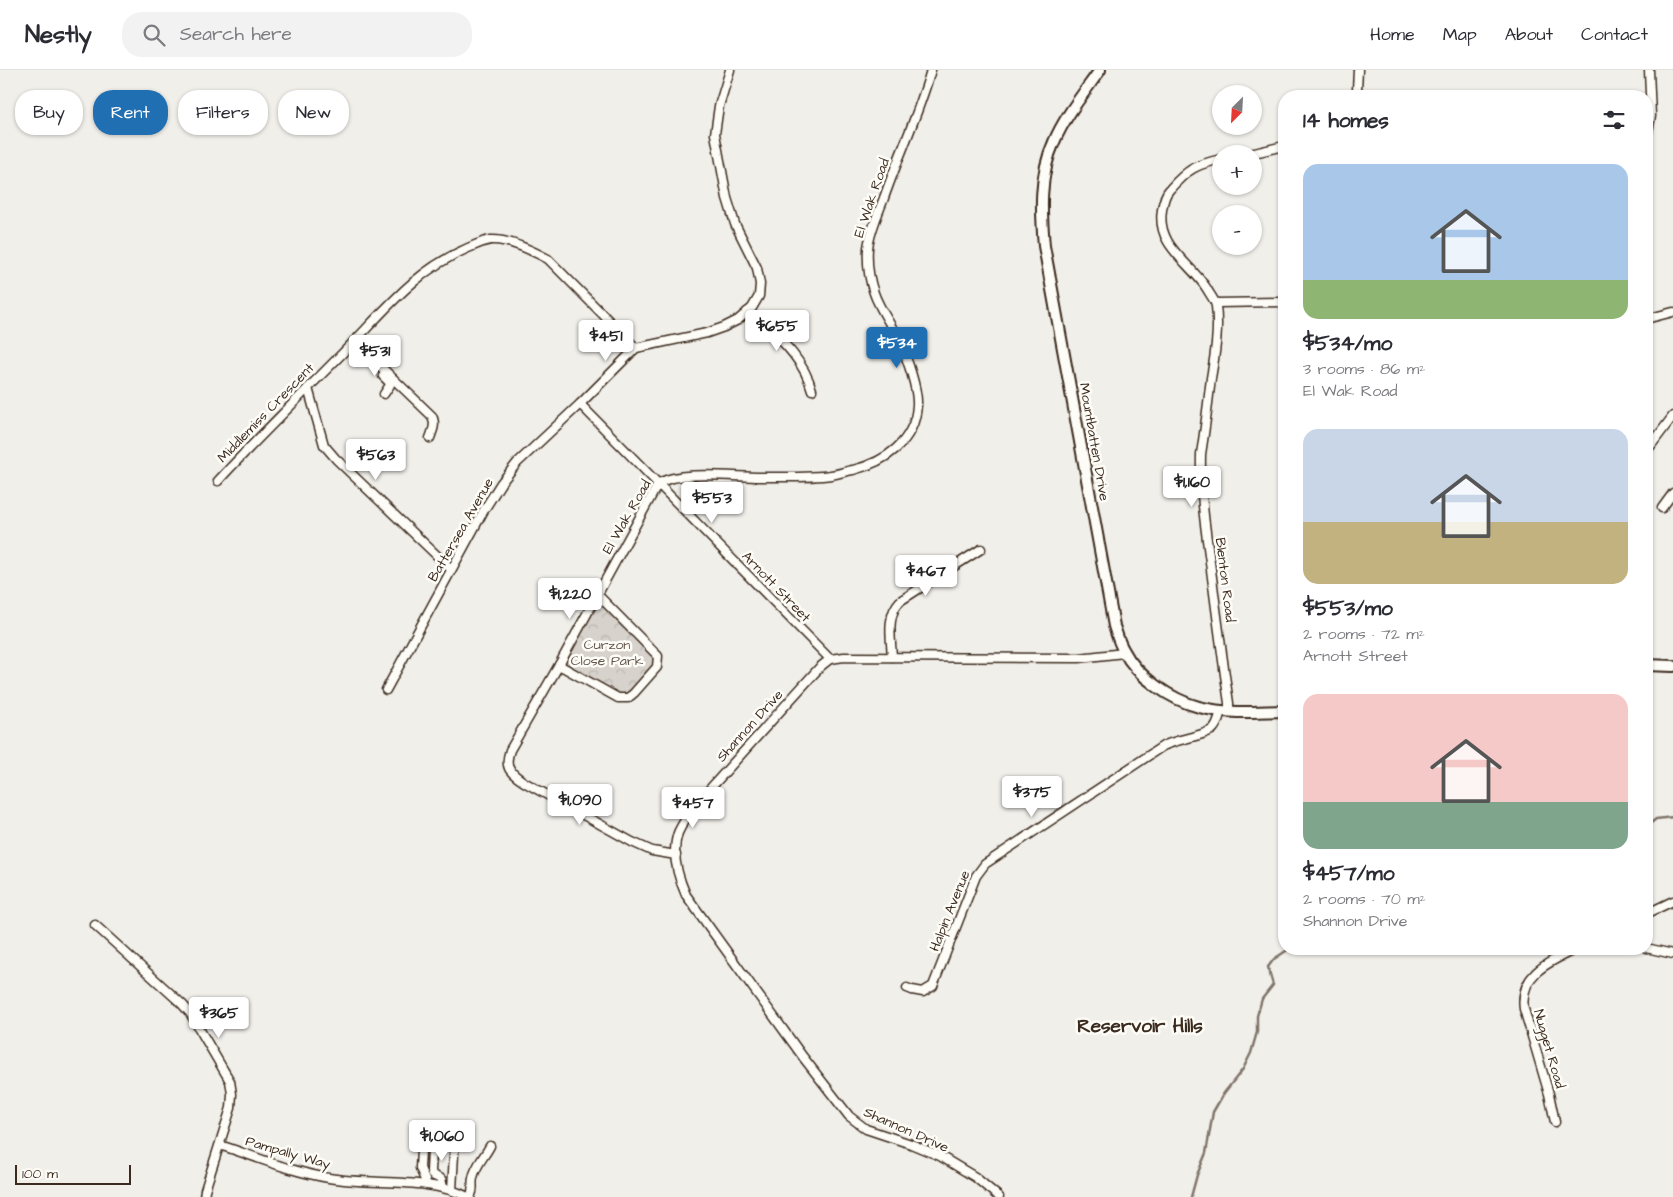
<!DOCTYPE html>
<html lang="en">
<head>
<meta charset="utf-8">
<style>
	:root { --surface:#fff; --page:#f2f2f3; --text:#2b2b33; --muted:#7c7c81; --line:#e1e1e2; --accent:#1f6fb2 }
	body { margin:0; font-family:"Architects Daughter",sans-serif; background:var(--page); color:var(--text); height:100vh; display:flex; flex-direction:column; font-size:19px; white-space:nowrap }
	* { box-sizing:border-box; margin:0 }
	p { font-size:16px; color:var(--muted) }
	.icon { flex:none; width:28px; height:28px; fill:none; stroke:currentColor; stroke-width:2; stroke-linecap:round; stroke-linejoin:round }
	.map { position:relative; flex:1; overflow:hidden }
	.sheet { position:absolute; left:1278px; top:20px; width:375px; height:865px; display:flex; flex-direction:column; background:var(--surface); border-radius:20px; box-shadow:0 1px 4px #0004 }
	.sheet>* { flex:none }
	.top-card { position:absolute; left:15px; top:20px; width:475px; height:45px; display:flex; gap:10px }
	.needle { width:32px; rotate:204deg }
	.fabs { position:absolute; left:1212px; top:15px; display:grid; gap:10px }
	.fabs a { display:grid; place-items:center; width:50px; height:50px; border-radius:50%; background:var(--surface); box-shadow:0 1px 4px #0004; font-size:25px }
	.scale { position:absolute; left:15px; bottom:12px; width:116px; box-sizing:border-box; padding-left:5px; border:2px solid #3b2a1e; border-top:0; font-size:14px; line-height:18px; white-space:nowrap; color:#3b2a1e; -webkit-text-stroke:4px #fdfcf7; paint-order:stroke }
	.price { position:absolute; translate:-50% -42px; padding:0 11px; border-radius:5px; background:#fff; color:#222; font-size:16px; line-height:32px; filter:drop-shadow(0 1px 2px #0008) }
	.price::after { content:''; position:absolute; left:50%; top:30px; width:15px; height:11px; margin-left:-8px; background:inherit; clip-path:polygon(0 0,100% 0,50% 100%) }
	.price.current { background:var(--accent); color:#fff }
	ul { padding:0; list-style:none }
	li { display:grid; align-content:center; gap:10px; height:265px; padding:0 25px }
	li span { display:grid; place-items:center; height:155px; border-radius:15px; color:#555 }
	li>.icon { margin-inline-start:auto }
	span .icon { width:90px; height:90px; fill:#fffc; stroke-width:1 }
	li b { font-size:21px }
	h2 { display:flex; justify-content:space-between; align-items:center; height:60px; padding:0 25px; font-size:21px }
	.pill { padding:0 18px; border-radius:20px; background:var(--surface); box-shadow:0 1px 4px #0004; font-size:18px; line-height:45px }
	.pill.current { background:var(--accent); color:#fff }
	header { display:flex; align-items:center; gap:30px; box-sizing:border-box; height:70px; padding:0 25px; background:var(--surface); border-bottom:1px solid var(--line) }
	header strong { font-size:24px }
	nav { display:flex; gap:28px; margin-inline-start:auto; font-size:18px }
	.search { width:350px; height:45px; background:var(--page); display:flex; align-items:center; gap:12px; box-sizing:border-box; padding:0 18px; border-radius:20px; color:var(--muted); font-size:19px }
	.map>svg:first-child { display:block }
</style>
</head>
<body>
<header>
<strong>Nestly</strong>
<div class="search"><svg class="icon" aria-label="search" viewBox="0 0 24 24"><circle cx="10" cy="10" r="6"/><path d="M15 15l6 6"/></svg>Search here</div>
<nav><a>Home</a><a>Map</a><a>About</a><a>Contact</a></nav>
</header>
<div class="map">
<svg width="1673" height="1127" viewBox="0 0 1673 1127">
	<defs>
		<pattern id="forest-crowns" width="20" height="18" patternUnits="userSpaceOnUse" patternTransform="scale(1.25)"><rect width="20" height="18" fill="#d7d2cc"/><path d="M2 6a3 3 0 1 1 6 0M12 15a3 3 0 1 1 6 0" fill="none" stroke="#b9b4af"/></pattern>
	</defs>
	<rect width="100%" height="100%" fill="#f1efea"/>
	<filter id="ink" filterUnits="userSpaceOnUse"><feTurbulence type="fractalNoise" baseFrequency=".02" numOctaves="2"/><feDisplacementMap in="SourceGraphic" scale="10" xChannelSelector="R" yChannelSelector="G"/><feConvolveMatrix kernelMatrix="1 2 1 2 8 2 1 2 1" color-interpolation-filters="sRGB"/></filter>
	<g filter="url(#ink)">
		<path fill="url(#forest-crowns)" stroke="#897e75" d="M 597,534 L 604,536 L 654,586 L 654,593 L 629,624 L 620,626 L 572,599 L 567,590 Z"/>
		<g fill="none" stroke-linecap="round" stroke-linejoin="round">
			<g stroke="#80746b" stroke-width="2.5">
				<path d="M 1646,757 L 1656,749 L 1673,747"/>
				<path d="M 1191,1127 L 1197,1105 L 1206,1083 L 1213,1042 L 1224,1023 L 1243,999 L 1251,983 L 1257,962 L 1257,946 L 1262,929 L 1273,915 L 1268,897 L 1274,889 L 1289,879"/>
			</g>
			<g stroke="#3b2a1e" stroke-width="11">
				<g id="minor">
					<path d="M 1355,26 L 1357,20 L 1358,0"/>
					<path d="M 1646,72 L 1651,46 L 1649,0"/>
					<path d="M 1250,84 L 1284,76"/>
					<path d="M 1221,89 C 1195,95 1188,99 1170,119 C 1165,124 1163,133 1162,140 C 1156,176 1190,192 1207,219 C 1210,225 1215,230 1216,236 C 1219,260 1215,285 1211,308 C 1208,334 1205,359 1201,384 C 1200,421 1205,456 1210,492 C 1216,539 1222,586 1229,633 L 1229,641"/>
					<path d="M 1216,233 L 1284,232"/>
					<path d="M 747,242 C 774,261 803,287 812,320"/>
					<path d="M 1646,249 L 1673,242"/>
					<path d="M 354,271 L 432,346 C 436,354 433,360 430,368"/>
					<path d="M 383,306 L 389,312 L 390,315 L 384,324"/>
					<path d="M 308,318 L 324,375 L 336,389 L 451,499"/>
					<path d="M 580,334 L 830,589"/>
					<path d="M 1646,382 L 1673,346"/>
					<path d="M 218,411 C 249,377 281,346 313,313 C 331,295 349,277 366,259 C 397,226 424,197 466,179 C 473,176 483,171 491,170 C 508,169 533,181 548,189 L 636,278"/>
					<path d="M 1662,438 L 1673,423"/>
					<path d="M 892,587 C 891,568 886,546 900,531 L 981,479"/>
					<path d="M 559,595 L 618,628 L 628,628 L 634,623 L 657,597 L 658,586 L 597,524"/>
					<path d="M 386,620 L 484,440 L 501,413 L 517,393 L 580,334 L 636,278 L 707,263 L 724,257 L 738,250 L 752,238 L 759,226 L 760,214 L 757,198 L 735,154 L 727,128 L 715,64 L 719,36 L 730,0"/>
					<path d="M 676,785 L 652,781 L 632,772 L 524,712 C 509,702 504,697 510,680 L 559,595 L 658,414 C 678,400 734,407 759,407 C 780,407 810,408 831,405 C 838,404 846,401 853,400 C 885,392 915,372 917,335 C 918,319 907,288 900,273 C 893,256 880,241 874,223 C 869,209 867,193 868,178 C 870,161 878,144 884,128 C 899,85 919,43 931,0"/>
					<path d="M 1646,844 L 1673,831"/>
					<path d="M 95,855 L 182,934 L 190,943 L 230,1011 L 232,1024 L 231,1038 L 205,1120 L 204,1127"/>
					<path d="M 1646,878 L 1673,884"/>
					<path d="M 907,918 L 912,920 L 923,922 L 933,916 L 976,806 L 985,794 L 1163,676 C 1176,669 1205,666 1213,659 C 1218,654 1219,647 1221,641"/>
					<path d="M 1555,1052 L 1549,1024 L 1524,939 C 1519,904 1549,892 1576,879"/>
					<path d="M 433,1061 L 431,1101 L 432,1105 L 441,1109 L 443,1117"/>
					<path d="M 422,1063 L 420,1098 L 427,1115"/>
					<path d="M 220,1075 C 256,1087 292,1102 329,1108 C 376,1116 425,1106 468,1127"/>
					<path d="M 452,1120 L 455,1066"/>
					<path d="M 470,1127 C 475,1118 471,1116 473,1108 C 475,1096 485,1086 490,1076"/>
					<path d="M 999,1127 L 975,1107 L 940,1086 L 911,1074 L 866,1059 L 849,1046 L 803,987 L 686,825 C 678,807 671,783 678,763 C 681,756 686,749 689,742 L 820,597 L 830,589 L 844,587 L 1079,588 L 1124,583"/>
				</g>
			</g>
			<g stroke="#3b2a1e" stroke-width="14">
				<g id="major">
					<path d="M 1100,0 C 1084,23 1065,46 1054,72 C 1039,105 1041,141 1044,176 L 1114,556 C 1117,565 1119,573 1124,581 C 1137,607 1172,630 1199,637 C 1226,644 1256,642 1284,641"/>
					<path d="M 1646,595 L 1673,596"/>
				</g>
			</g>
			<use href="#minor" stroke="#fdfcf7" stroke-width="8"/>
			<use href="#major" stroke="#fdfcf7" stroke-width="10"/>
		</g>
	</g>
	<g text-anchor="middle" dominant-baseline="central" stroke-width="5" stroke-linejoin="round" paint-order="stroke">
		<g font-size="14" fill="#3b2a1e" stroke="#fdfcf7">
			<text transform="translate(872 128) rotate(-71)">El Wak Road</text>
			<text transform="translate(266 343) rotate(-46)">Middlemiss Crescent</text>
			<text transform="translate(1094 372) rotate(80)">Mountbatten Drive</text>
			<text transform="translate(627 447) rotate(-60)">El Wak Road</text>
			<text transform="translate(461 460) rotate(-60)">Battersea Avenue</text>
			<text transform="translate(1225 510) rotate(83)">Blenton Road</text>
			<text transform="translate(776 517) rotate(46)">Arnott Street</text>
			<text transform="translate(750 656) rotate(-48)">Shannon Drive</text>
			<text transform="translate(950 841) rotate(-68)">Halpin Avenue</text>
			<text transform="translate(1549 979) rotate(74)">Nugget Road</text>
			<text transform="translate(906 1060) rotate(24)">Shannon Drive</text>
			<text transform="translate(288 1083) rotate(16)">Pampally Way</text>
		</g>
		<g font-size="14" fill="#62544a" stroke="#fdfcf7">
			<text x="607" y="575">Curzon<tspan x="607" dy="16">Close Park</tspan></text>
		</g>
		<g font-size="19" font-weight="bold" fill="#3b2a1e" stroke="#fdfcf7">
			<text x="1140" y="956">Reservoir Hills</text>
		</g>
	</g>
</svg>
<div class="fabs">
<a><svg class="needle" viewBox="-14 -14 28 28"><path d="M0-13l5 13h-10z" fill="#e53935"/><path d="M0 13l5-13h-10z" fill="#7c7c81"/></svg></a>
<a>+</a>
<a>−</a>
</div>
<div class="scale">100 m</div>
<b class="price" style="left:777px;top:282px">$655</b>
<b class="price" style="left:606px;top:292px">$451</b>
<b class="price current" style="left:897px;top:299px">$534</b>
<b class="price" style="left:375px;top:307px">$531</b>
<b class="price" style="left:376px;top:411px">$563</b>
<b class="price" style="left:1192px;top:438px">$1,160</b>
<b class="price" style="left:712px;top:454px">$553</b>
<b class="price" style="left:926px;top:527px">$467</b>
<b class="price" style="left:570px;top:550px">$1,220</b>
<b class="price" style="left:1032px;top:748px">$375</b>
<b class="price" style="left:580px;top:756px">$1,090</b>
<b class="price" style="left:693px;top:759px">$457</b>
<b class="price" style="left:219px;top:969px">$365</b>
<b class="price" style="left:442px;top:1092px">$1,060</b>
<div class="top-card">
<a class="pill">Buy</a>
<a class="pill current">Rent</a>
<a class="pill">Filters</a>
<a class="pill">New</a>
</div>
<section class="sheet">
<h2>14 homes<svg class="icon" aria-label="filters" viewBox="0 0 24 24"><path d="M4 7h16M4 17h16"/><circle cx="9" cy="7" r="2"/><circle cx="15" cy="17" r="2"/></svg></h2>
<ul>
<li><span style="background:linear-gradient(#a9c7e8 75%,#8fb573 0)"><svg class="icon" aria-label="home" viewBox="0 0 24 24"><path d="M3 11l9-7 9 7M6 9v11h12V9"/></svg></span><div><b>$534/mo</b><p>3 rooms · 86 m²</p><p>El Wak Road</p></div></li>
<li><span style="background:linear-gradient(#c9d6e8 60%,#c2b280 0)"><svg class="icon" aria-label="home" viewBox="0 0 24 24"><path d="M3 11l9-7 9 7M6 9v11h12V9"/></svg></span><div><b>$553/mo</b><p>2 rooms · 72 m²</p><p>Arnott Street</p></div></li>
<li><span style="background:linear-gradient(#f6c9c9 70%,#7fa58c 0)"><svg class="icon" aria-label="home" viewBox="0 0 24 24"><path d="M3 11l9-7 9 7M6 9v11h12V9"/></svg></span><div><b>$457/mo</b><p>2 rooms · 70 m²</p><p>Shannon Drive</p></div></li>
</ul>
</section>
</div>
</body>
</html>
